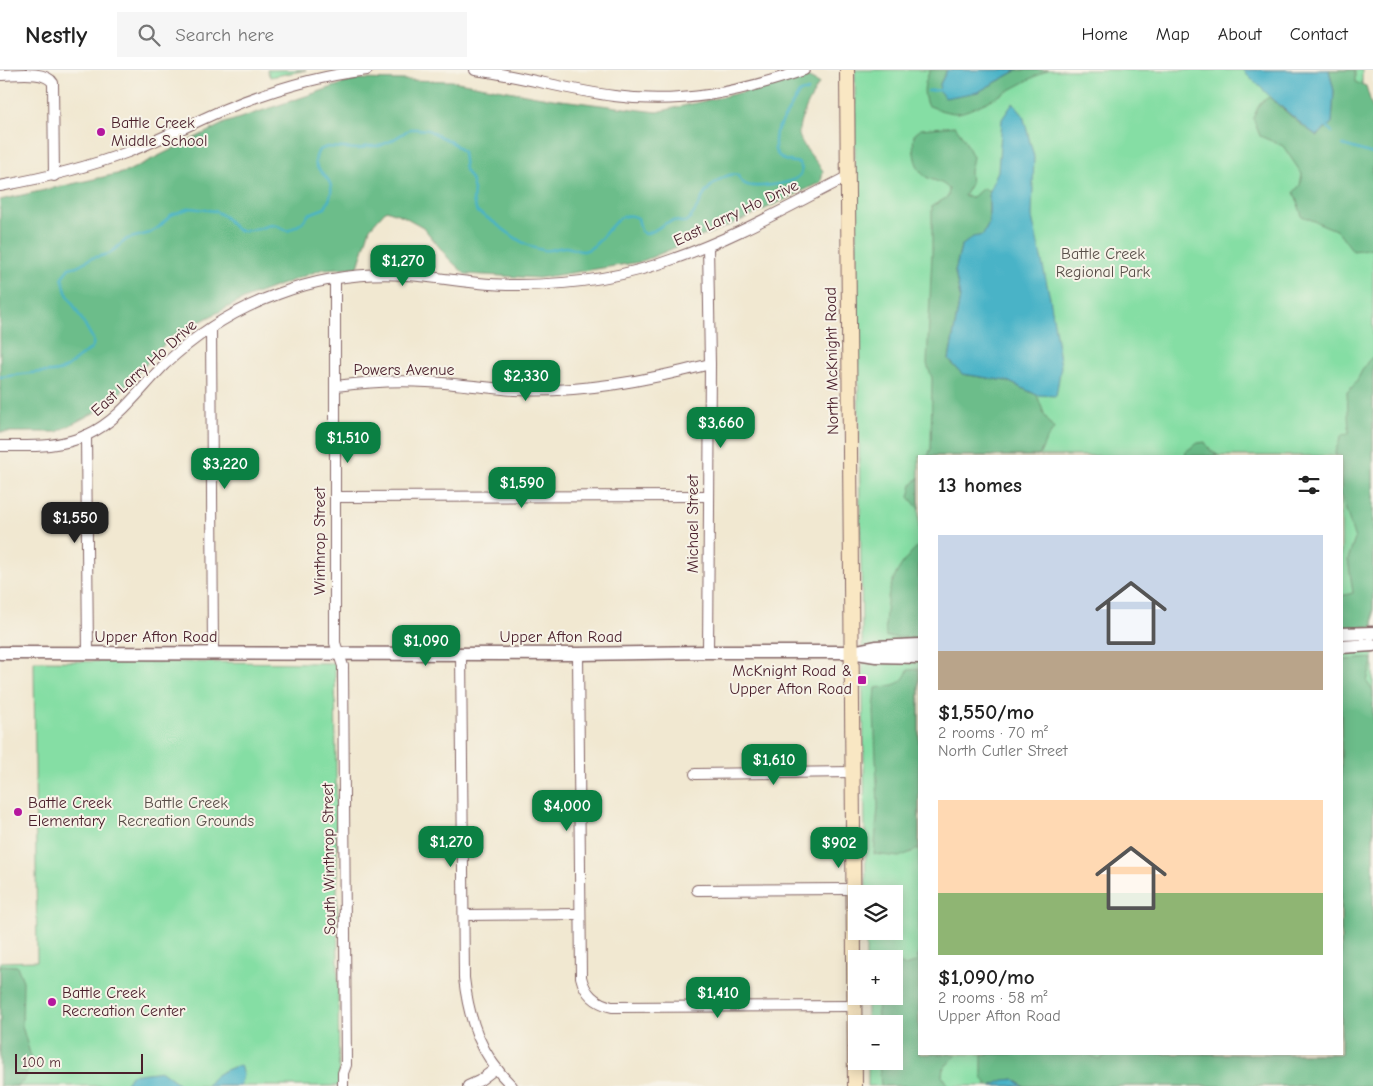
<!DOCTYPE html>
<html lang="en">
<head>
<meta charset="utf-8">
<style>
	:root { --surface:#fff; --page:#f6f6f6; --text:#222; --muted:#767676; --line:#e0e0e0; --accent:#0b8043 }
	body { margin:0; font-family:"Comic Neue",sans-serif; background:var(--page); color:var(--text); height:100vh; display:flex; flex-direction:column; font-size:19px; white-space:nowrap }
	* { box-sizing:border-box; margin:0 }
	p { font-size:16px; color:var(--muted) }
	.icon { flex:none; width:28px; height:28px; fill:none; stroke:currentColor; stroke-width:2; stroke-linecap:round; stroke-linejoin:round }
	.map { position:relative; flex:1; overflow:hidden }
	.side { position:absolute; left:918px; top:385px; width:425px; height:600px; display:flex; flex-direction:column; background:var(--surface); border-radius:0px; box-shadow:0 2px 12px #0003 }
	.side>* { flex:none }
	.tools { position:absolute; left:848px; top:815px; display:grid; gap:10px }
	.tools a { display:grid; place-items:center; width:55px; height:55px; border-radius:0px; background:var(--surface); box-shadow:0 2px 12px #0003; font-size:25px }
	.scale { position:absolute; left:15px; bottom:12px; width:128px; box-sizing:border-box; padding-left:5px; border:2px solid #4a1f2b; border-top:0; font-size:14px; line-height:18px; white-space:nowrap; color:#4a1f2b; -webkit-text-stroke:4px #f7f3e8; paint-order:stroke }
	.price { position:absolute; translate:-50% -42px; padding:0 11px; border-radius:10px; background:var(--accent); color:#fff; font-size:16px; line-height:32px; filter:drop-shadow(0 1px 2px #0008) }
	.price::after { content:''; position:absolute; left:50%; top:30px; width:15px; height:11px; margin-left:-8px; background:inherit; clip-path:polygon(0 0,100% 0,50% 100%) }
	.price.selected { background:#222; color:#fff }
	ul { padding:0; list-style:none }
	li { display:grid; align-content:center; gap:10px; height:265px; padding:0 20px }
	li span { display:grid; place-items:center; height:155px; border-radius:0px; color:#555 }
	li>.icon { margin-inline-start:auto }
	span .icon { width:90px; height:90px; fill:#fffc; stroke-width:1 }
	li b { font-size:21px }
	h2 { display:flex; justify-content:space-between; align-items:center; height:60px; padding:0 20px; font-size:21px }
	header { display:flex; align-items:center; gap:30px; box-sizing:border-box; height:70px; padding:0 25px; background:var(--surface); border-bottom:1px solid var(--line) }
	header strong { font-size:24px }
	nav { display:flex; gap:28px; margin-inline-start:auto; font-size:18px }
	.search { width:350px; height:45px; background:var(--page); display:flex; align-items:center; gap:12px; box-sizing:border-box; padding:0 18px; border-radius:0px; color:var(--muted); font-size:19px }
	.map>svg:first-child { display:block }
</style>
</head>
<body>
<header>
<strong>Nestly</strong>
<div class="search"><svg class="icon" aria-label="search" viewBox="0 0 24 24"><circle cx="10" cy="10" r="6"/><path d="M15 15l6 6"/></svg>Search here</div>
<nav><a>Home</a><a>Map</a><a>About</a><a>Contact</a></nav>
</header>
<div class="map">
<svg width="1373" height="1016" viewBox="0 0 1373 1016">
	<rect width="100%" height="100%" fill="#f7f3e8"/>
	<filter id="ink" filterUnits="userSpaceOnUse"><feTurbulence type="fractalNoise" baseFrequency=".02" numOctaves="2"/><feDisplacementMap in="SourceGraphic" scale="10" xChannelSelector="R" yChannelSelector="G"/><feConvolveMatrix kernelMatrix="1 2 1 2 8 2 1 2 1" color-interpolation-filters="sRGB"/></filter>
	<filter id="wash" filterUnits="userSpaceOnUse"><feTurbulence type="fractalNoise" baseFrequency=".0096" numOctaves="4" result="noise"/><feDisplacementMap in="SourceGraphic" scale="20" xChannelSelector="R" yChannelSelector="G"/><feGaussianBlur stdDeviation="1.12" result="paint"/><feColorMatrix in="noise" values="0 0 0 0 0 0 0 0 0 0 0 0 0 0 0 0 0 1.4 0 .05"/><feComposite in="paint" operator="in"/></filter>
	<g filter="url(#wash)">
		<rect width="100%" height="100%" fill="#f1e8d1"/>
		<g fill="#85dea4" stroke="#687e68" fill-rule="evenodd">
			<path d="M 267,0 L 306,0 L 270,7 Z"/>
			<path d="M 855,0 L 1362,0 L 1362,46 L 1373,55 L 1373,1016 L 868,1016 L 868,991 L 894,991 L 894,954 L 867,954 L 867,926 L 894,926 L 894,889 L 866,889 L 866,861 L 894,861 L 894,824 L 866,824 L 855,101 ZM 919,386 L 1341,386 L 1341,984 L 919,984 Z"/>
			<path d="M 34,591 L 335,593 L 339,1016 L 0,1016 L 0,892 L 37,891 Z"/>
		</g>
		<g fill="#6cbd8a" stroke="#5b6e5a">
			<path d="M 930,0 L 947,0 L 940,14 L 978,22 L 1018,0 L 1048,0 C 1030,8 972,43 957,43 C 947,43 937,39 927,35 C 922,21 924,14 930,0 Z"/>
			<path d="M 1329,0 L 1355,0 L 1355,12 L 1366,16 L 1373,40 L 1373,178 L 1353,181 L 1338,161 L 1302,146 L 1294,122 L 1300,115 L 1302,104 L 1283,76 L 1260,66 L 1253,48 L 1260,33 L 1269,27 L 1298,52 L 1317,66 L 1332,53 L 1334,21 Z"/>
			<path d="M 807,7 L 819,13 C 813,25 794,56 800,68 C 805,80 816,90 823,101 L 821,112 L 740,151 L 640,192 L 539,208 L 465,204 L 449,189 L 423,157 L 403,146 L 386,140 L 370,158 L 358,197 L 323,199 L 248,227 L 172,266 L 109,335 L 57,362 L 0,362 L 0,130 L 126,102 L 225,53 L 357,9 L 452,11 L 553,29 L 657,42 Z"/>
			<path d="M 955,56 L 963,67 L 973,87 L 970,102 L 971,114 L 964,126 L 973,127 L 983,118 L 989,121 L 989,153 L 983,165 L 961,176 L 955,202 L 960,227 L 949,290 L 962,304 L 1007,311 L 1037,325 L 1045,346 L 1054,359 L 1046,370 L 1039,386 L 928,386 L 931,378 L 932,308 L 927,294 L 932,184 L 932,136 L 948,127 L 949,119 C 941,111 937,112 928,108 C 914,101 912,78 914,65 L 921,59 Z"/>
			<path d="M 1373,286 L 1373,556 L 1349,557 L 1341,553 L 1341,526 L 1353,523 L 1348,489 L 1355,469 L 1341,424 L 1341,386 L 1336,386 L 1335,382 L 1342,364 L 1349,363 L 1347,322 C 1358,315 1361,296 1373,286 Z"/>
			<path d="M 1205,372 L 1210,380 L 1219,386 L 1185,386 L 1186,381 L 1198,373 Z"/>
			<path d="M 919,407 L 919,439 L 909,427 L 912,415 Z"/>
			<path d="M 919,475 L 919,568 L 886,567 C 883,530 891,500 919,475 Z"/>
			<path d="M 1373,588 L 1367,612 L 1373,621 L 1373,1016 L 1023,1016 L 1014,1009 C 1003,1010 998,1015 989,1016 L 982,1008 L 982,984 L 1088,984 L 1099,989 L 1109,984 L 1341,984 L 1341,592 L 1345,590 Z"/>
			<path d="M 919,599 L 919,779 L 899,787 L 874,784 L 878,737 L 874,641 L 876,618 C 892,615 902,616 908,600 Z"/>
			<path d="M 919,880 L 919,984 L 957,984 L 943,999 L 942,1006 L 948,1016 L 881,1016 L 879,991 L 894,991 L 894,954 L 878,954 L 877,926 L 894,926 L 894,890 L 905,896 L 916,892 Z"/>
			<path d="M 0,895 L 17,896 L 23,911 L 22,956 L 31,987 L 24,1011 L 16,1016 L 0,1016 Z"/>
		</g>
		<g fill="#49b3c7" stroke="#4a6979">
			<path d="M 947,0 L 1018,0 L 978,22 L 945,28 L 939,21 L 940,14 Z"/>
			<path d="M 1243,0 L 1329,0 L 1334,21 L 1332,53 L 1317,66 C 1290,46 1267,24 1243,0 Z"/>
			<path d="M 1013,33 L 1023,45 L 1034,87 L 1032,147 L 1050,228 L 1061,296 L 1056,326 L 1037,325 L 1007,311 L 962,304 L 949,290 L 960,227 L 955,202 L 961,176 L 973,167 L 983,165 L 989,153 L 989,121 L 998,101 L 1002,49 Z"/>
			<path d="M 240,995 L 243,1005 L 240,1016 L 207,1016 C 214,1003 227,999 240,995 Z"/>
			<path d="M 162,1001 L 182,1016 L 124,1016 L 131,1005 Z"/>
			<path d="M 1014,1009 L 1023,1016 L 991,1016 L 1004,1010 Z"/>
		</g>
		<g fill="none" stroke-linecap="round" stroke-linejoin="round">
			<g stroke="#49b3c7" stroke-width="2.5">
				<path d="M 928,21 L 940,20"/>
				<path d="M 1326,55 L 1332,62"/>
				<path d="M 1343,75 L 1373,84"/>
				<path d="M 0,307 C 10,306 21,304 31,303 C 42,301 52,304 62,300 C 70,297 74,290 81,286 C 88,280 95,280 93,269 L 66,222 L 62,207 L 69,198 L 77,196 L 92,188 L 109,184 L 127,169 L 150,163 L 159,157 L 171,145 L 190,138 L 215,141 L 224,146 L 236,159 L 243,161 L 258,159 L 270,155 L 277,156 L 288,161 L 302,153 L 309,144 L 325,138 C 347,101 303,107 319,80 L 327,77 L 359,79 L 368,76 L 379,76 L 391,71 L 410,59 L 417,59 L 428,60 L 453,73 L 463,82 L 465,100 L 471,109 L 474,120 L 473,131 L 477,142 C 500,153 518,176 543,180 C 551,182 557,177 565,177 C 572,177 577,182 584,181 C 605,176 614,135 638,148 L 641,161 L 645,164 C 657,162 661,153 672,151 C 677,150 682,154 687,151 C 695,145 699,133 704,125 C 710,115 726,102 738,105 C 739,109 741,112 745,114 C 753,119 787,114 795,109 C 798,108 799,106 801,104 L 802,99 L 799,93 L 784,90 L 778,85 L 775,80 L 775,70 L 776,62 L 799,23 L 803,21 L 808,21"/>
			</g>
		</g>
	</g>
	<g filter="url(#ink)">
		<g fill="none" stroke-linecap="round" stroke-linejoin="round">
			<g stroke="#846565" stroke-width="12">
				<g id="minor">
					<path d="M 475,0 C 522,6 567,20 614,26 C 681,35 740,22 804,0"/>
					<path d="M 0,5 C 15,5 45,0 53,13 L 54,106"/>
					<path d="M 0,116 C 44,108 86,98 128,82 C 161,69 193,53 225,39 C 271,20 318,6 367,0"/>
					<path d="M 708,176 L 710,294 L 708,582"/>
					<path d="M 335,209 L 335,573 L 343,596 L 346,995 L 343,1003 L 343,1016"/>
					<path d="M 211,258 L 213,583"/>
					<path d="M 336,316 C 366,312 396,310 427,312 C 456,313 485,318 514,320 C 581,323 646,311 710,294"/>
					<path d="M 86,365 L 88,583"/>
					<path d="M 0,376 C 29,376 60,378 87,365 C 120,350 140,319 165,294 C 198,263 236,239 278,224 C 318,209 363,202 406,205 C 443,207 479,216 517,215 C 570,215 626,207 676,188 C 736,167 791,135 847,107"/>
					<path d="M 336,427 L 708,426"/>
					<path d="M 461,583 L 464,908 C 469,951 481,986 512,1016"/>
					<path d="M 578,584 L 581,907 C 585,924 595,933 612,937 L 855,936"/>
					<path d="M 695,704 L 853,702"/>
					<path d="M 697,820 L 854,819"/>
					<path d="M 464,845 L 580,844"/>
					<path d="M 468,1016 L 479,1011 L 495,999"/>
				</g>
			</g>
			<g stroke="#846565" stroke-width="15">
				<g id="tertiary">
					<path d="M 1341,564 L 1373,563"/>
					<path d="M 1341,577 L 1373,575"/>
					<path d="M 0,583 L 578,584 L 708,582 L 852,582 L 876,577 L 919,575"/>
					<path d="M 857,583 L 876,586 L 919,587"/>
				</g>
			</g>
			<g stroke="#846565" stroke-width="16">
				<path id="secondary" d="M 847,0 L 855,1016"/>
			</g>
			<use href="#minor" stroke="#fff" stroke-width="10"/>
			<use href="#tertiary" stroke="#fff" stroke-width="12"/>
			<use href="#secondary" stroke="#f9e7c3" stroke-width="14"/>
		</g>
	</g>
	<g fill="#b5179e" stroke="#f7f3e8" stroke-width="2">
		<circle cx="101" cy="62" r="5"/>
		<rect x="857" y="605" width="10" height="10" rx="2.5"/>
		<circle cx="18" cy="742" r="5"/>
		<circle cx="52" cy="932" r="5"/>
	</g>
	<g text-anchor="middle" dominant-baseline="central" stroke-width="4" stroke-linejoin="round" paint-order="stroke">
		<g font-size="16" fill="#4a1f2b" stroke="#f7f3e8" text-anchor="start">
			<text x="111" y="53">Battle Creek<tspan x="111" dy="18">Middle School</tspan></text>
			<text x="852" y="601" text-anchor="end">McKnight Road &amp;<tspan x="852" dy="18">Upper Afton Road</tspan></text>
			<text x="28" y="733">Battle Creek<tspan x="28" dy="18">Elementary</tspan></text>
			<text x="62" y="923">Battle Creek<tspan x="62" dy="18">Recreation Center</tspan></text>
		</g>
		<g font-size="16" fill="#4a1f2b" stroke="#f7f3e8">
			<text transform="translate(736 143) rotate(-25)">East Larry Ho Drive</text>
			<text transform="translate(832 291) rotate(-91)">North McKnight Road</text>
			<text transform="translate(144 298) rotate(-42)">East Larry Ho Drive</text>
			<text x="404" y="300">Powers Avenue</text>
			<text transform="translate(693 454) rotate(-90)">Michael Street</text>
			<text transform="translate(320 471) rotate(-90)">Winthrop Street</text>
			<text x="156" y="567">Upper Afton Road</text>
			<text x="561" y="567">Upper Afton Road</text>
			<text transform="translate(329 789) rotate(-91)">South Winthrop Street</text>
		</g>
		<g font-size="16" fill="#594f49" stroke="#f7f3e8">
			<text x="1103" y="184">Battle Creek<tspan x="1103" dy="18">Regional Park</tspan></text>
			<text x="186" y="733">Battle Creek<tspan x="186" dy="18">Recreation Grounds</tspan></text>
		</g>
	</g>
</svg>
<div class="tools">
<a><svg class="icon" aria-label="layers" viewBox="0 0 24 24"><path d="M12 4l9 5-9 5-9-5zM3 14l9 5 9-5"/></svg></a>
<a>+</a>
<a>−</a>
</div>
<div class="scale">100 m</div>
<b class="price" style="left:403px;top:217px">$1,270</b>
<b class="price" style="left:526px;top:332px">$2,330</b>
<b class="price" style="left:721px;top:379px">$3,660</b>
<b class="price" style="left:348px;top:394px">$1,510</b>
<b class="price" style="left:225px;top:420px">$3,220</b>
<b class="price" style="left:522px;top:439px">$1,590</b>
<b class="price selected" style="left:75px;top:474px">$1,550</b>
<b class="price" style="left:426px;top:597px">$1,090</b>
<b class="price" style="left:774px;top:716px">$1,610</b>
<b class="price" style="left:567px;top:762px">$4,000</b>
<b class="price" style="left:451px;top:798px">$1,270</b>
<b class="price" style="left:839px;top:799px">$902</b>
<b class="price" style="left:718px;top:949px">$1,410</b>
<section class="side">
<h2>13 homes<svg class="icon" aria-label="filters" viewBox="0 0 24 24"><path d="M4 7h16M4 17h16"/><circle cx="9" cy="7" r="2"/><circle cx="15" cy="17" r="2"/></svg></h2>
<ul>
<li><span style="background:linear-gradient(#c9d6e8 75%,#b9a48a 0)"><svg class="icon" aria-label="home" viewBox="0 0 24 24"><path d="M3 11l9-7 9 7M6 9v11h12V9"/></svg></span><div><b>$1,550/mo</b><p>2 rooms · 70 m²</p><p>North Cutler Street</p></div></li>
<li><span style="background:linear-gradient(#ffd9b3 60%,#8fb573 0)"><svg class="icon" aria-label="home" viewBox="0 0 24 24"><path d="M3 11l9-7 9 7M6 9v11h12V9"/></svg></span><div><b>$1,090/mo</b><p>2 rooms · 58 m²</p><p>Upper Afton Road</p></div></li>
</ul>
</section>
</div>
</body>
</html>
